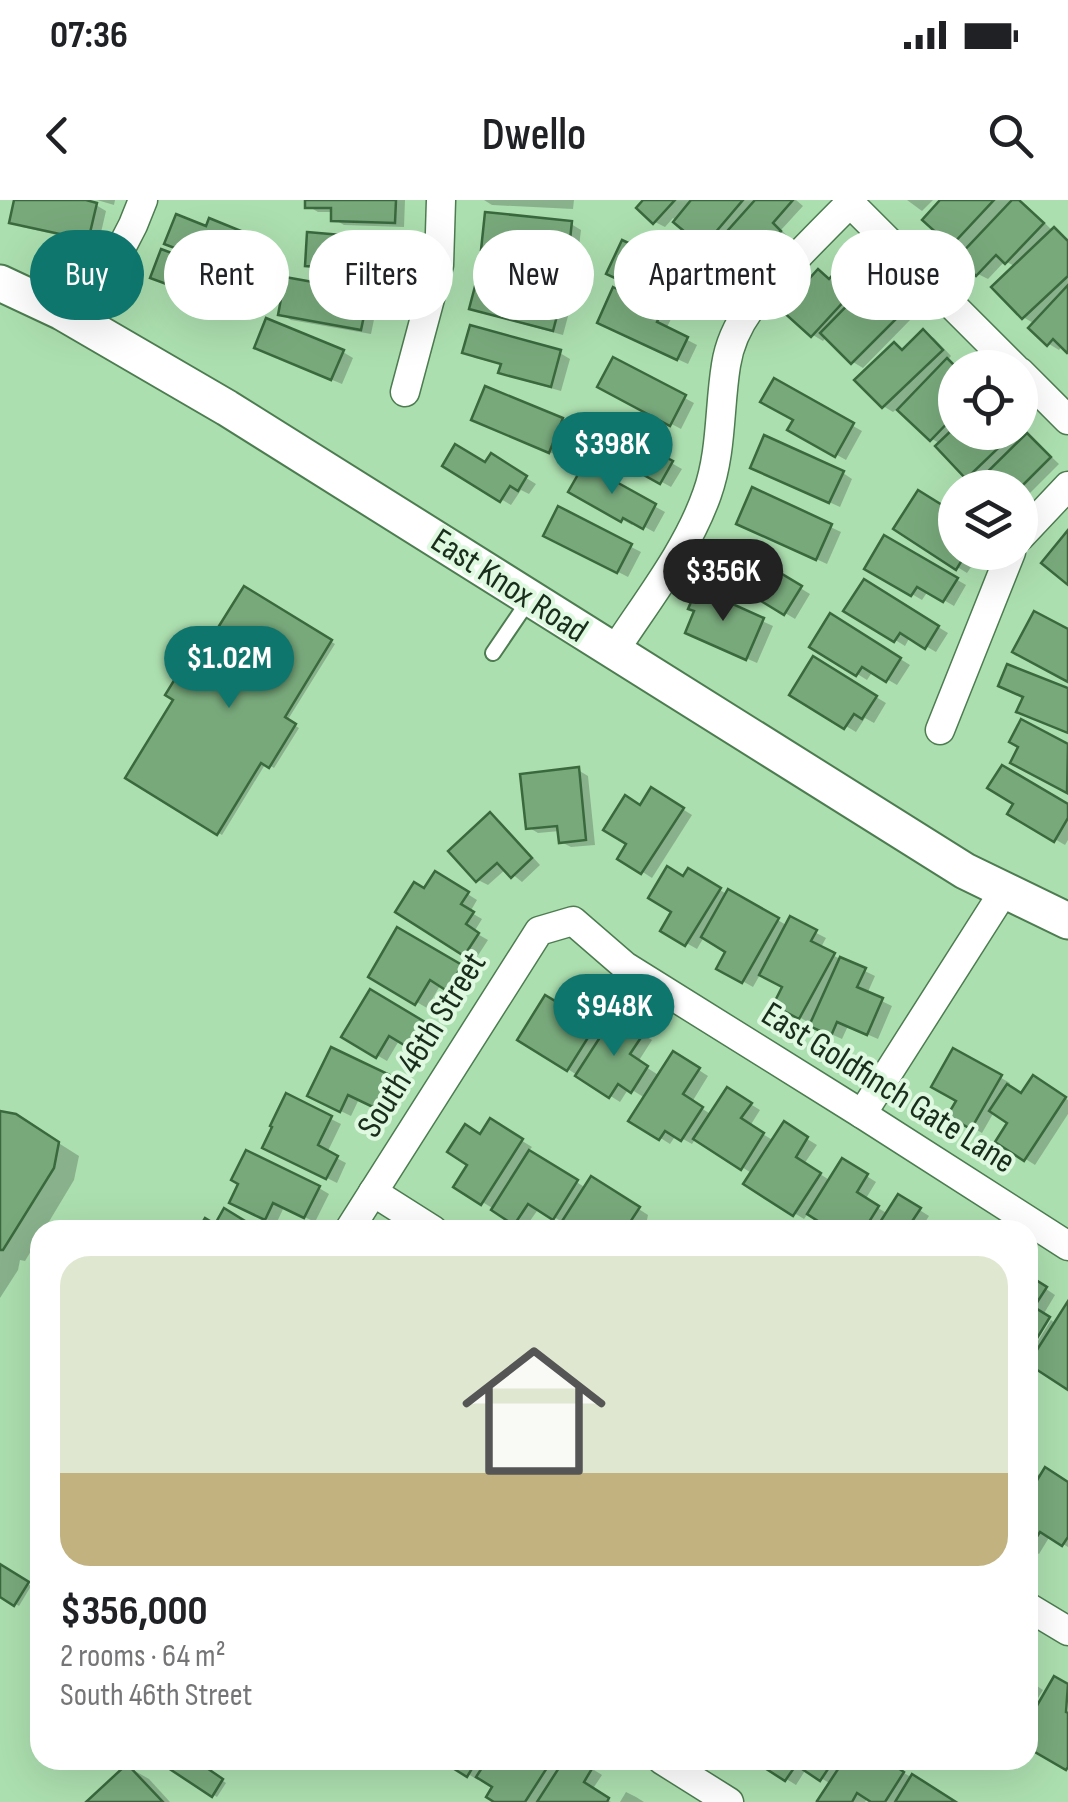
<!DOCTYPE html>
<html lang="en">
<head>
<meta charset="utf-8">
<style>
	:root { --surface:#fff; --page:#f6f6f6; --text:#202124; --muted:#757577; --accent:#0f766e }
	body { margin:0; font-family:"Sofia Sans Condensed",sans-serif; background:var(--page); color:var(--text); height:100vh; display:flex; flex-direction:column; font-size:38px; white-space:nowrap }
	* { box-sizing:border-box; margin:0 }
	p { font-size:32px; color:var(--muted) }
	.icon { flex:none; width:55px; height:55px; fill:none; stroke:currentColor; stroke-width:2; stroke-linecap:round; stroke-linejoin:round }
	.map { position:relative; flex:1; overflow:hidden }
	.drawer { position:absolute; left:30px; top:1020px; width:1008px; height:550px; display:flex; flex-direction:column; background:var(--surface); border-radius:30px; box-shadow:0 10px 40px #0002 }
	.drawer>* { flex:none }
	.banner { position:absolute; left:30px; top:30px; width:1010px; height:90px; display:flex; gap:20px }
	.fabs { position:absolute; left:938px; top:150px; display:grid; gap:20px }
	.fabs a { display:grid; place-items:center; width:100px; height:100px; border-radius:50%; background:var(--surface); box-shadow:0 10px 40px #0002; font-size:50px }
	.price { position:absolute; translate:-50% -85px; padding:0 22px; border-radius:35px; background:var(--accent); color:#fff; font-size:32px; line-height:65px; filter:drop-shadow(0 2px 5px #0008) }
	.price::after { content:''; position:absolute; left:50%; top:60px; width:30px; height:22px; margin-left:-15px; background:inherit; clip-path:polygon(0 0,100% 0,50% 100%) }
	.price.active { background:#222; color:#fff }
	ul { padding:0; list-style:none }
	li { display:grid; align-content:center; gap:20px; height:530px; padding:0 30px }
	li span { display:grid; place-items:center; height:310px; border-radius:30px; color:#555 }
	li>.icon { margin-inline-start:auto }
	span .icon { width:180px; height:180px; fill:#fffc; stroke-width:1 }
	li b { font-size:42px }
	.tag { padding:0 35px; border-radius:45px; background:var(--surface); box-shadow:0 10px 40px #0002; font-size:35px; line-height:90px }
	.tag.active { background:var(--accent); color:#fff }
	.status { display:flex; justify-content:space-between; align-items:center; height:70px; padding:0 50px; background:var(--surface); direction:ltr }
	.status svg { height:28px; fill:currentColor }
	header { display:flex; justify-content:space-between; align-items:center; height:130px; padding:0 30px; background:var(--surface); font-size:45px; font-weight:600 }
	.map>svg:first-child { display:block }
</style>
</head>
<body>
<div class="status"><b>07:36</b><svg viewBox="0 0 49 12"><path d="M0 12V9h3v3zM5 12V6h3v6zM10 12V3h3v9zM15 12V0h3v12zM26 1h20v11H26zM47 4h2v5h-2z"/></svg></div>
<header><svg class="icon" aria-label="back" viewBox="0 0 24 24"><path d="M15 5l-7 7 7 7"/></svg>Dwello<svg class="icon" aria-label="search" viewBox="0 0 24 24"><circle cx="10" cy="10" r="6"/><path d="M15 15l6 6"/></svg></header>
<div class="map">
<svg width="1068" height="1602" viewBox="0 0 1068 1602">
	<rect width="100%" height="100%" fill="#acdfaf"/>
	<g fill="#0003">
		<path d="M 16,0 L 74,0 L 96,5 L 106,11 L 99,41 L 80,37 L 79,40 L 22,27 L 12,21 Z"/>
		<path d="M 97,0 L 115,0 L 114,5 Z"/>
		<path d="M 308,0 L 405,0 L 404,27 L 344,25 L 334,19 L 334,12 L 318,12 L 308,6 Z"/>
		<path d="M 484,0 L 574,0 L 573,9 L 492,5 Z"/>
		<path d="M 646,0 L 796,0 L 803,6 L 781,30 L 790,38 L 754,77 L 717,48 L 715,51 L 705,45 L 673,18 L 665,27 L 655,22 Z"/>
		<path d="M 907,0 L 933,0 L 922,11 Z"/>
		<path d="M 944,0 L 1017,0 L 1026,5 L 1053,31 L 1068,39 L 1068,150 L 1063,145 L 1059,150 L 1049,144 L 1032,128 L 1035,124 L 1023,117 L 1016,67 L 1005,61 L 988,79 L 978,74 L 966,52 L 952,44 Z"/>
		<path d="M 571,24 L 581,30 L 577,63 L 494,55 L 484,49 Z"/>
		<path d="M 208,29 L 257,40 L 267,46 L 254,78 L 177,48 Z"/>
		<path d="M 398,42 L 408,48 L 406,77 L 317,70 L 307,64 Z"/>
		<path d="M 850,60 L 877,81 L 874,85 L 882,89 L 912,118 L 863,168 L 853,162 L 827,136 L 823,141 L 813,135 L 819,72 L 831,80 Z"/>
		<path d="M 699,78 L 708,84 L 695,113 L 620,79 Z"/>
		<path d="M 237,80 L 247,86 L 234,120 L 189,103 L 182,90 Z"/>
		<path d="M 368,95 L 378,100 L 371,134 L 291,120 L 281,114 Z"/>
		<path d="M 562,95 L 572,101 L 563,135 L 482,113 L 472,108 Z"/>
		<path d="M 661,113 L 671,119 L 666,129 L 697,145 L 688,164 L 610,128 Z"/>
		<path d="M 923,132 L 934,138 L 951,156 L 947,161 L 958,168 L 955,168 L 955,232 L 1020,232 L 1020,227 L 1059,264 L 1020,303 L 1020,288 L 979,283 L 968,277 L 941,244 L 932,239 L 898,208 L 893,212 L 883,206 L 894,145 L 904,151 Z"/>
		<path d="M 343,152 L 353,158 L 342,184 L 267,153 Z"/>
		<path d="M 465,152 L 560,153 L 570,159 L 561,191 L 511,177 L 501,172 L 503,165 L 475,158 Z"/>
		<path d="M 614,160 L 694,203 L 681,229 L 600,186 Z"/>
		<path d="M 775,182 L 862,231 L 846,260 L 791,229 L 796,220 Z"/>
		<path d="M 487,189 L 572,226 L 559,256 L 484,225 Z"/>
		<path d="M 620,222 L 664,247 L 659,256 L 682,269 L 671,287 L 604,250 Z"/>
		<path d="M 492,257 L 536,284 L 529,294 L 521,290 L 511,305 L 445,265 L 486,265 Z"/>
		<path d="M 585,268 L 665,312 L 654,332 L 634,321 L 632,325 L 571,291 Z"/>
		<path d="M 763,272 L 843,273 L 852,279 L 840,307 Z"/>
		<path d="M 754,291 L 841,332 L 827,364 L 749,328 Z"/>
		<path d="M 559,310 L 641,352 L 628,377 L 556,340 Z"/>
		<path d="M 955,315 L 955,352 L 976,352 L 979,355 L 967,373 L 896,329 Z"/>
		<path d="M 885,338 L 966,385 L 954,406 L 928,391 L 922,400 L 867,368 Z"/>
		<path d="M 728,344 L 810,394 L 795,419 L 713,369 Z"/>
		<path d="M 864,382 L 948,433 L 936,452 L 910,437 L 905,446 L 847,410 Z"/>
		<path d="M 245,390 L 335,444 L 287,521 L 299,528 L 274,568 L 266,563 L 222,635 L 128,578 Z"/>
		<path d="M 698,392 L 773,426 L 757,463 L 698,437 Z"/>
		<path d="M 831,416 L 910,465 L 897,485 L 873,471 L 867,480 L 812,446 Z"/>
		<path d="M 814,460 L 886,503 L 874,523 L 865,518 L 856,532 L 792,494 Z"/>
		<path d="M 578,570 L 588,576 L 595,645 L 571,647 L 561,642 L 560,631 L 538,633 L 528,627 Z"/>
		<path d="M 652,590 L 692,615 L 652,678 L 621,658 L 641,608 Z"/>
		<path d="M 1068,607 L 1068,640 L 1065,645 L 1010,613 Z"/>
		<path d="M 490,616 L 500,621 L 540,665 L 522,682 L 506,669 L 488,685 L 478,680 Z"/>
		<path d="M 689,671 L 728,695 L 729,692 L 788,726 L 791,720 L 826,738 L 820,749 L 875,776 L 867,794 L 892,806 L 878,839 L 848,826 L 842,839 L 822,830 L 776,804 L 786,787 L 761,773 L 753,787 L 719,768 L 729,751 L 704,737 L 697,749 L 663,730 L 675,711 L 684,679 Z"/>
		<path d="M 436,674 L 477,700 L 470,712 L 482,719 L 474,732 L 488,740 L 475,760 L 398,712 L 425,691 Z"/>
		<path d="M 398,731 L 471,773 L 458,794 L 441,784 L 427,808 L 372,776 Z"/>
		<path d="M 371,792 L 434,830 L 420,851 L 400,839 L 387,861 L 344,836 Z"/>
		<path d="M 583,797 L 652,840 L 638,862 L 660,876 L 674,854 L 708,876 L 692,902 L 712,915 L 728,890 L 760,910 L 750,926 L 774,941 L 784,925 L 817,945 L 804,964 L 831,981 L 843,961 L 876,982 L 865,1000 L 888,1014 L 899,997 L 929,1016 L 920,1030 L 837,1030 L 809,1012 L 804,1019 L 747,984 L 753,974 L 696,938 L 692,944 L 676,935 L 670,944 L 632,920 L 645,898 L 629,888 L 620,902 L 520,839 L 573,814 Z"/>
		<path d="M 332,850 L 399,883 L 385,911 L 359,899 L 351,916 L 320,901 Z"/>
		<path d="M 954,851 L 1010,883 L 1008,887 L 1022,896 L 1033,879 L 1068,900 L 1068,914 L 1035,965 L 998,941 L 1011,922 L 994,912 L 982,933 L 951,915 L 959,900 Z"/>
		<path d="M 287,897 L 341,924 L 327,953 L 346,963 L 337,983 L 275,952 Z"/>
		<path d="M 0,914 L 38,930 L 79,956 L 74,980 L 44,1030 L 40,1030 L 40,1036 L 25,1061 L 20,1060 L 18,1070 L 0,1098 Z"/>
		<path d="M 491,922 L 532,947 L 528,952 L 586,988 L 592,979 L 648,1015 L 647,1020 L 664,1030 L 563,1030 L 560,1028 L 564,1023 L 539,1008 L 525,1028 L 456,986 L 470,964 L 481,937 Z"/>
		<path d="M 319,988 L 329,994 L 315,1022 L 284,1007 L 276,1024 L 242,1007 Z"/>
		<path d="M 1028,1077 L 1055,1095 L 1043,1115 L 1047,1117 L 1028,1148 Z"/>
		<path d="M 1068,1105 L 1068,1187 L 1028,1161 L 1028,1157 L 1051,1120 L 1056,1124 Z"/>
		<path d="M 1028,1267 L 1042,1277 L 1068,1284 L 1068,1347 L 1050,1336 L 1039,1354 L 1028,1347 Z"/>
		<path d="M 0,1367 L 31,1386 L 19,1406 L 0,1394 Z"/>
		<path d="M 1028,1480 L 1043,1490 L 1028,1514 Z"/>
		<path d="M 161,1560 L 191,1560 L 226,1583 L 217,1597 Z"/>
		<path d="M 445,1560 L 578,1560 L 602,1575 L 592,1590 L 611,1602 L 498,1602 L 495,1587 L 480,1577 L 478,1580 Z"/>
		<path d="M 767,1560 L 882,1560 L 953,1602 L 876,1602 L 868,1597 L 865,1602 L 824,1602 L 831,1584 L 806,1569 L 796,1585 L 764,1565 Z"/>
		<path d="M 128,1567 L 149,1579 L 170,1602 L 90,1602 Z"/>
		<path d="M 626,1592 L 636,1597 L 644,1602 L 620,1602 Z"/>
	</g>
	<g fill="#78a97b" stroke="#3a693e" stroke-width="2.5">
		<path d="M 14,0 L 86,0 L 97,3 L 89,37 L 69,33 L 69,36 L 9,23 Z"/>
		<path d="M 305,0 L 396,0 L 395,23 L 331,21 L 331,8 L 305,8 Z"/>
		<path d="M 643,0 L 675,0 L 653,24 L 636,8 Z"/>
		<path d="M 691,0 L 743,0 L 703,47 L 673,22 Z"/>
		<path d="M 755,0 L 793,0 L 773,23 L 781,31 L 743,73 L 713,47 Z"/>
		<path d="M 940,0 L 994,0 L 951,46 L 922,20 Z"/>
		<path d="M 1012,0 L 1019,0 L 1044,23 L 1005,64 L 996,55 L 976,76 L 957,58 Z"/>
		<path d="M 485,12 L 572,21 L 568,59 L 481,50 Z"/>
		<path d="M 176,14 L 206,26 L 209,18 L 258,38 L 244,74 L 164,44 Z"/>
		<path d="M 1054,27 L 1068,41 L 1068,76 L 1022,119 L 991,87 Z"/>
		<path d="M 307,32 L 399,40 L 396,73 L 305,66 Z"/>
		<path d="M 622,40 L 700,76 L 684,110 L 606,74 Z"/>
		<path d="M 161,49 L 238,78 L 223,116 L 176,99 L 180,89 L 150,78 Z"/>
		<path d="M 849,57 L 869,74 L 811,137 L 781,110 L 818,69 L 829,79 Z"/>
		<path d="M 479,71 L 563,93 L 553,131 L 469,109 Z"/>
		<path d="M 285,77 L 369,92 L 361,130 L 278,115 Z"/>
		<path d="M 872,80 L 904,111 L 851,164 L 820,133 Z"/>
		<path d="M 1068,85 L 1068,152 L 1067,153 L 1053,139 L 1047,146 L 1028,128 Z"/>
		<path d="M 613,87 L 662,111 L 657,122 L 688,137 L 677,160 L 597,123 Z"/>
		<path d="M 266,118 L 344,150 L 331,180 L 254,148 Z"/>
		<path d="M 470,125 L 561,150 L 551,187 L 498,173 L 501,164 L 462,153 Z"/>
		<path d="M 923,129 L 943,150 L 882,208 L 854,180 L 894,142 L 902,150 Z"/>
		<path d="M 613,157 L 686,195 L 670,226 L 597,187 Z"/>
		<path d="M 947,158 L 957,168 L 955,168 L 955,215 L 930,241 L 897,210 Z"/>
		<path d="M 774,178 L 854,223 L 835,257 L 787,230 L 793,220 L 760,202 Z"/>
		<path d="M 485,186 L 563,218 L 549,253 L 471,220 Z"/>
		<path d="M 619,219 L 656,239 L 650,249 L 673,261 L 660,284 L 601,251 Z"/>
		<path d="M 955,227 L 955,232 L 1015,232 L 966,279 L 935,246 Z"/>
		<path d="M 1027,233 L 1051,257 L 1020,288 L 971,288 Z"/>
		<path d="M 764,235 L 844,271 L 829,303 L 750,268 Z"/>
		<path d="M 455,244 L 485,262 L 491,253 L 527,276 L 518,291 L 510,286 L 500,302 L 442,266 Z"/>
		<path d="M 584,264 L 656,304 L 643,329 L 623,318 L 621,322 L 568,292 Z"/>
		<path d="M 752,287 L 832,324 L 816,360 L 736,324 Z"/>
		<path d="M 918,290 L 955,313 L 955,352 L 967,352 L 956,370 L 893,329 Z"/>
		<path d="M 558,306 L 632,344 L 617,373 L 543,336 Z"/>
		<path d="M 1068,330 L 1068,385 L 1041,363 Z"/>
		<path d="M 884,335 L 958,378 L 943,402 L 917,387 L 911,396 L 864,369 Z"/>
		<path d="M 727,341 L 802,386 L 784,415 L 710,370 Z"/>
		<path d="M 864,379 L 939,426 L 925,449 L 900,433 L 894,442 L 843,411 Z"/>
		<path d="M 244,386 L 332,440 L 285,517 L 296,524 L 269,568 L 261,563 L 217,635 L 125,578 L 173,500 L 165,495 L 191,453 L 199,458 Z"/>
		<path d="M 697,388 L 764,418 L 746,460 L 685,433 L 694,411 L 688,409 Z"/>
		<path d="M 1034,411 L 1068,429 L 1068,482 L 1012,452 Z"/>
		<path d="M 830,413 L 901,458 L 886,482 L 862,467 L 856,476 L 809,447 Z"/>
		<path d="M 813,456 L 877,496 L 862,519 L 854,514 L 844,529 L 789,495 Z"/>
		<path d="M 1007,464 L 1068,488 L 1068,533 L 1016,512 L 1023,497 L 998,486 Z"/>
		<path d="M 1021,519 L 1068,544 L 1067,593 L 1010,563 L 1018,547 L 1009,542 Z"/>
		<path d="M 1002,565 L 1068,604 L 1068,618 L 1054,642 L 1007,614 L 1013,604 L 987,588 Z"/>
		<path d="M 579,567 L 586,640 L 559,643 L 557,626 L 526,629 L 520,574 Z"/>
		<path d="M 651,587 L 684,608 L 641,674 L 617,659 L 626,644 L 603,630 L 625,595 L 640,605 Z"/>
		<path d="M 490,612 L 532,658 L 511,678 L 497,663 L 476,682 L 448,651 Z"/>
		<path d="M 667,666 L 683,676 L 688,668 L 721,688 L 685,746 L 660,731 L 671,712 L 648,698 Z"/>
		<path d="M 435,671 L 469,692 L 461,704 L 474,712 L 466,724 L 479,733 L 464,756 L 395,712 L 414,682 L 424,688 Z"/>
		<path d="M 728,689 L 779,718 L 742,783 L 716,769 L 725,752 L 701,737 Z"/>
		<path d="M 790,716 L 817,730 L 811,741 L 835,753 L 799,819 L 773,805 L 782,787 L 759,775 Z"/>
		<path d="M 397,727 L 462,765 L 447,791 L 430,780 L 415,805 L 368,777 Z"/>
		<path d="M 840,757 L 866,768 L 857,787 L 883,798 L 867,835 L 837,822 L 831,836 L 809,826 Z"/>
		<path d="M 370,789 L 425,822 L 409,848 L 389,836 L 376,858 L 341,837 Z"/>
		<path d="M 583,794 L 606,809 L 567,871 L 517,840 L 545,795 L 572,811 Z"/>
		<path d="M 615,814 L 644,833 L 630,854 L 648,866 L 631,893 L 618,884 L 609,898 L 575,876 Z"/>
		<path d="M 331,847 L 390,875 L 375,908 L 348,895 L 340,912 L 307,896 Z"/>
		<path d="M 953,848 L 1002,875 L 971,929 L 947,916 L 956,901 L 931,887 Z"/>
		<path d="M 673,851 L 700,868 L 683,894 L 703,907 L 681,941 L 665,931 L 659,940 L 628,921 Z"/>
		<path d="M 1033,875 L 1066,897 L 1024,961 L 995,942 L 1007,923 L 989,911 L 1007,884 L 1021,893 Z"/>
		<path d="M 727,887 L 752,903 L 741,918 L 764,933 L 741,970 L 693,939 Z"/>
		<path d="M 286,893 L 332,916 L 318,945 L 338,956 L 326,979 L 262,948 L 272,927 L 270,926 Z"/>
		<path d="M 0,911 L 16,914 L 59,942 L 54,968 L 3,1050 L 0,1050 Z"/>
		<path d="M 490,918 L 523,939 L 481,1005 L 453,987 L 467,965 L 447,952 L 465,924 L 480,934 Z"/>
		<path d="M 784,921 L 808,937 L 796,957 L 821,973 L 793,1016 L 743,984 Z"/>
		<path d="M 246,950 L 320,986 L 304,1018 L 273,1003 L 265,1020 L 229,1003 L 238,984 L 231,980 Z"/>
		<path d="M 529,950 L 578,980 L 553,1020 L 528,1004 L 514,1025 L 491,1010 Z"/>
		<path d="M 842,958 L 868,974 L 857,992 L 879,1006 L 864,1030 L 844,1028 L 832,1030 L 807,1014 Z"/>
		<path d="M 591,976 L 640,1007 L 625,1030 L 557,1029 Z"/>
		<path d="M 898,994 L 921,1008 L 911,1023 L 922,1030 L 875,1030 Z"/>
		<path d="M 224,1008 L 258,1029 L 258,1030 L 198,1030 L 205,1018 L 215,1024 Z"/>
		<path d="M 1028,1075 L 1047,1087 L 1034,1107 L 1050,1117 L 1028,1153 Z"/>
		<path d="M 1068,1101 L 1068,1190 L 1028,1164 Z"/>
		<path d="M 1045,1267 L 1068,1282 L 1068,1337 L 1062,1346 L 1040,1332 L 1028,1350 L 1028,1295 Z"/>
		<path d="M 0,1364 L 29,1382 L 14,1406 L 0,1397 Z"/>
		<path d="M 1054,1476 L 1068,1484 L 1066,1512 L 1068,1513 L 1068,1567 L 1066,1570 L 1028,1548 L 1028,1521 Z"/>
		<path d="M 156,1560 L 195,1560 L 223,1579 L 212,1597 Z"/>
		<path d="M 440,1560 L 477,1560 L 467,1577 Z"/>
		<path d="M 487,1560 L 552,1560 L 525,1602 L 494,1602 L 486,1597 L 492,1587 L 476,1577 Z"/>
		<path d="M 564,1560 L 582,1560 L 593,1567 L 584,1582 L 609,1598 L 607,1602 L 537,1602 Z"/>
		<path d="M 764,1560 L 834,1560 L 820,1581 L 796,1565 L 785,1581 L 760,1565 Z"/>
		<path d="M 844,1560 L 886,1560 L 904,1572 L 885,1602 L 871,1602 L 857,1593 L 852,1602 L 819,1602 L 817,1601 Z"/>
		<path d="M 127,1564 L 163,1602 L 86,1602 Z"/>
		<path d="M 912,1574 L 956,1602 L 895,1602 Z"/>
	</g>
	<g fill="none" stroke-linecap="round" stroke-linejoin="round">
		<g stroke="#4c7c50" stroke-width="18">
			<path id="service" d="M 493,453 L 529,400"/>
		</g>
		<g stroke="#4c7c50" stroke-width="31">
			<g id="minor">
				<path d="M 847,0 L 1015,168"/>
				<path d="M 82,124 L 133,25 L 143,0"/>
				<path d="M 1020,172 L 1068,220"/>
				<path d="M 405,192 L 439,65 L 441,0"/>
				<path d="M 1020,337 L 1068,286"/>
				<path d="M 613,453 C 646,402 687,351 707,294 C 722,252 719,208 726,165 C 733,119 765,89 796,58 C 814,39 832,21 850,3"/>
				<path d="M 940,530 L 1011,352"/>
				<path d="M 862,914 L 1004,691"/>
				<path d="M 373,992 L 433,1030"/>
				<path d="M 349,1030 L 539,731 L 573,721 L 625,766 L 862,914 L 1068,1046"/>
				<path d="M 1028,1407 L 1068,1431"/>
				<path d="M 662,1560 L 729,1602"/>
			</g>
		</g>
		<g stroke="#4c7c50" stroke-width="39">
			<path id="tertiary" d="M 0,83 L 62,112 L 227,208 L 965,671 L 1068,721"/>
		</g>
		<use href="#service" stroke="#fff" stroke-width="14"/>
		<use href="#minor" stroke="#fff" stroke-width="28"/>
		<use href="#tertiary" stroke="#fff" stroke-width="35"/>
	</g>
	<g text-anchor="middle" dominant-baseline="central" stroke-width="8" stroke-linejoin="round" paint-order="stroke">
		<g font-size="35" fill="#192d1b" stroke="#dff9e0">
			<text transform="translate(509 386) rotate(33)">East Knox Road</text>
			<text transform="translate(422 845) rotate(-58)">South 46th Street</text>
			<text transform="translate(888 888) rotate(32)">East Goldfinch Gate Lane</text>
		</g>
	</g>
</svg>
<div class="fabs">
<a><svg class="icon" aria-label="locate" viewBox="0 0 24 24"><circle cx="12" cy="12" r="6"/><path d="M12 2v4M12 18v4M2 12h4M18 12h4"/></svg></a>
<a><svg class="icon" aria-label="layers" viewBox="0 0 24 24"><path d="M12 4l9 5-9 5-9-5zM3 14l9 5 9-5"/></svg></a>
</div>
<b class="price" style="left:612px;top:297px">$398K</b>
<b class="price active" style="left:723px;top:424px">$356K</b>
<b class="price" style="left:229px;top:511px">$1.02M</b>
<b class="price" style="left:614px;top:859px">$948K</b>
<div class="banner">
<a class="tag active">Buy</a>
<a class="tag">Rent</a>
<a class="tag">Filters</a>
<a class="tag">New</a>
<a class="tag">Apartment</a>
<a class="tag">House</a>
</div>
<section class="drawer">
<ul>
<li><span style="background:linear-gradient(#dfe7d0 70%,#c2b280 0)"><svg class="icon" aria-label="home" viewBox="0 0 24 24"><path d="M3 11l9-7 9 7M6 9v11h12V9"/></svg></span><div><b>$356,000</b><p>2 rooms · 64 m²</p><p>South 46th Street</p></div></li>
</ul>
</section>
</div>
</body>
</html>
